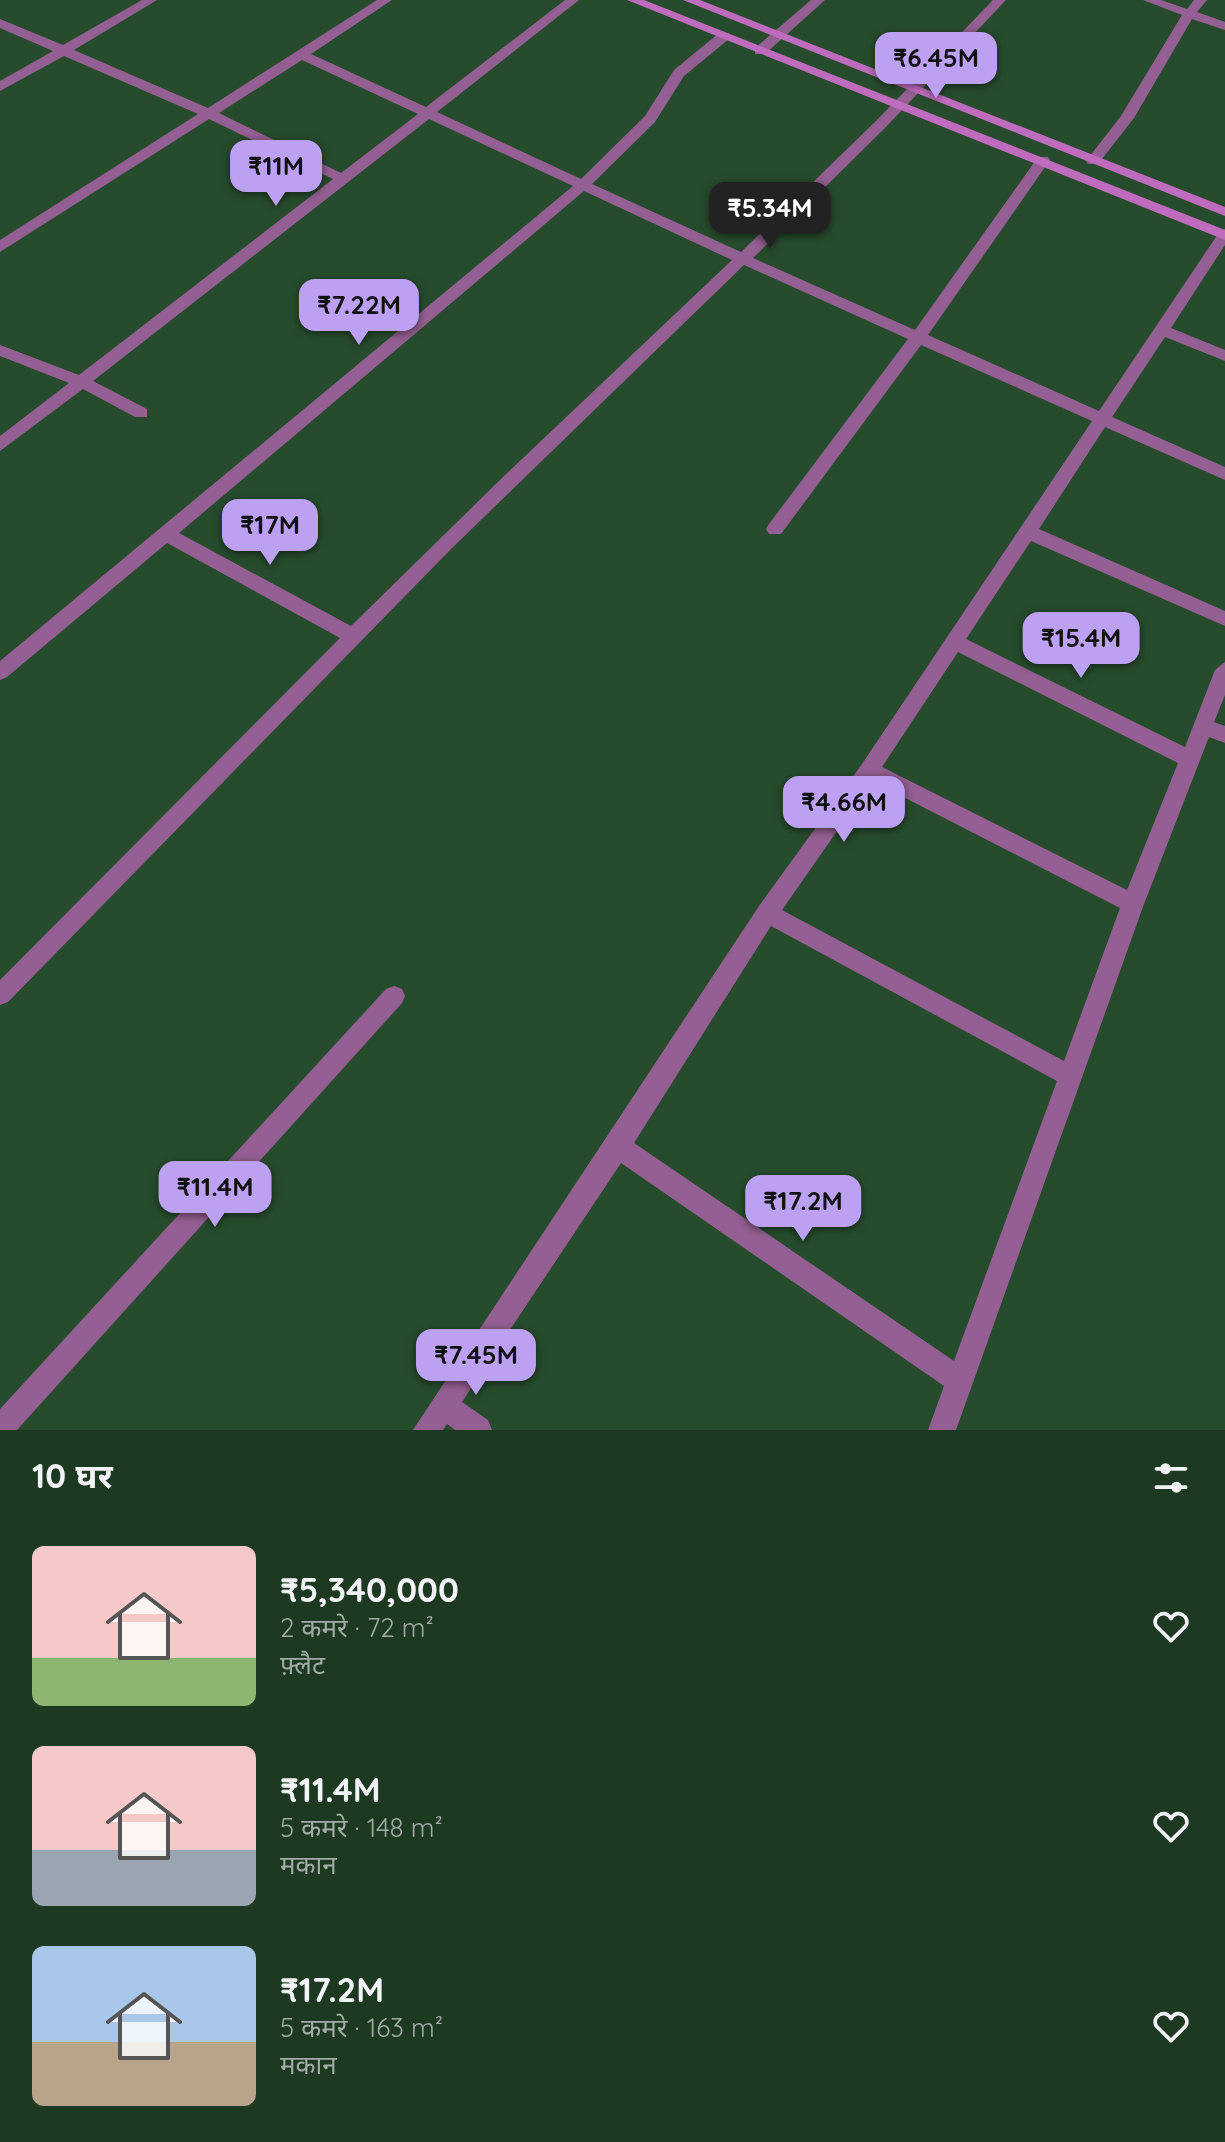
<!DOCTYPE html>
<html lang="hi">
<head>
<meta charset="utf-8">
<style>
	:root { --surface:#1d3922; --page:#25402a; --text:#f1f3f6; --muted:#a0aca5; --accent:#bca0f2 }
	body { margin:0; font-family:Quicksand,"Noto Sans Devanagari",sans-serif; background:var(--page); color:var(--text); height:100vh; display:flex; flex-direction:column; font-size:30px; white-space:nowrap }
	* { box-sizing:border-box; margin:0 }
	p { font-size:26px; color:var(--muted) }
	.icon { flex:none; width:44px; height:44px; fill:none; stroke:currentColor; stroke-width:2; stroke-linecap:round; stroke-linejoin:round }
	.map { position:relative; height:1430px; overflow:hidden }
	.side { display:flex; flex-direction:column; background:var(--surface); flex:1 }
	.side>* { flex:none }
	.price { position:absolute; translate:-50% -68px; padding:0 18px; border-radius:16px; background:var(--accent); color:#111; font-size:26px; line-height:52px; filter:drop-shadow(0 2px 4px #0008) }
	.price::after { content:''; position:absolute; left:50%; top:48px; width:24px; height:18px; margin-left:-12px; background:inherit; clip-path:polygon(0 0,100% 0,50% 100%) }
	.price.on { background:#222; color:#fff }
	ul { padding:0; list-style:none }
	li { display:flex; align-items:center; gap:24px; height:200px; padding:0 32px }
	li span { display:grid; place-items:center; flex:none; width:224px; height:160px; border-radius:12px; color:#555 }
	li>.icon { margin-inline-start:auto }
	span .icon { width:96px; height:96px; fill:#fffc; stroke-width:1 }
	li b { font-size:34px }
	h2 { display:flex; justify-content:space-between; align-items:center; height:96px; padding:0 32px; font-size:34px }
	.map>svg:first-child { display:block }
</style>
</head>
<body>
<div class="map">
<svg width="1225" height="1430" viewBox="0 0 1225 1430">
	<rect width="100%" height="100%" fill="#274c2d"/>
	<g fill="none" stroke-linecap="round" stroke-linejoin="round">
		<g fill="#945f92" fill-rule="evenodd">
			<path d="M 142,0 L 157,0 L 74,50 L 208,108 L 377,0 L 392,0 L 311,54 L 426,107 L 565,0 L 579,0 L 437,112 L 581,179 L 645,116 L 674,70 L 719,33 L 729,33 L 729,39 L 684,76 L 655,122 L 592,184 L 741,252 L 876,121 L 993,0 L 1006,0 L 886,127 L 753,258 L 915,330 L 1038,157 L 1048,157 L 1050,160 L 928,335 L 1099,411 L 1220,231 L 1225,229 L 1225,245 L 1171,328 L 1225,350 L 1225,361 L 1165,337 L 1112,417 L 1225,467 L 1225,480 L 1105,427 L 1039,529 L 1225,611 L 1225,626 L 1031,541 L 966,639 L 1185,747 L 1215,670 L 1225,662 L 1225,695 L 1214,722 L 1225,726 L 1225,743 L 1209,737 L 1144,904 L 956,1430 L 928,1430 L 944,1386 L 621,1163 L 462,1402 L 488,1420 L 492,1430 L 455,1430 L 447,1424 L 443,1430 L 413,1430 L 759,906 L 862,764 L 1092,421 L 921,345 L 781,534 L 769,534 L 766,529 L 769,524 L 908,339 L 744,265 L 451,549 L 8,1002 L 0,1005 L 0,980 L 340,638 L 167,543 L 7,677 L 0,680 L 0,661 L 573,186 L 429,119 L 93,381 L 147,409 L 147,417 L 135,417 L 83,389 L 0,451 L 0,436 L 69,383 L 0,356 L 0,345 L 79,375 L 333,179 L 209,119 L 0,252 L 0,240 L 198,114 L 64,56 L 0,91 L 0,81 L 53,51 L 0,28 L 0,19 L 63,45 ZM 302,60 L 418,114 L 341,173 L 219,113 ZM 584,191 L 732,260 L 503,477 L 351,626 L 179,533 ZM 958,652 L 1178,763 L 1127,890 L 882,767 ZM 872,781 L 1120,908 L 1064,1061 L 782,910 ZM 771,926 L 1057,1081 L 954,1361 L 634,1143 Z"/>
			<path d="M 811,0 L 825,0 L 765,54 L 755,54 L 755,48 Z"/>
			<path d="M 1143,0 L 1161,0 L 1187,9 L 1194,0 L 1207,0 L 1197,12 L 1225,22 L 1225,30 L 1192,19 L 1134,118 L 1098,164 L 1088,164 L 1086,161 L 1121,116 L 1182,15 Z"/>
			<path d="M 394,986 L 402,989 L 405,996 L 402,1003 L 17,1430 L 0,1430 L 0,1409 L 386,989 Z"/>
		</g>
		<g fill="#c06cbe" fill-rule="evenodd">
			<path d="M 627,0 L 644,0 L 1225,230 L 1225,240 Z"/>
			<path d="M 683,0 L 700,0 L 1225,207 L 1225,216 Z"/>
		</g>
	</g>
</svg>
<b class="price" style="left:936px;top:100px">₹6.45M</b>
<b class="price" style="left:276px;top:208px">₹11M</b>
<b class="price on" style="left:770px;top:250px">₹5.34M</b>
<b class="price" style="left:359px;top:347px">₹7.22M</b>
<b class="price" style="left:270px;top:567px">₹17M</b>
<b class="price" style="left:1081px;top:680px">₹15.4M</b>
<b class="price" style="left:844px;top:844px">₹4.66M</b>
<b class="price" style="left:215px;top:1229px">₹11.4M</b>
<b class="price" style="left:803px;top:1243px">₹17.2M</b>
<b class="price" style="left:476px;top:1397px">₹7.45M</b>
</div>
<section class="side">
<h2>10 घर<svg class="icon" aria-label="filters" viewBox="0 0 24 24"><path d="M4 7h16M4 17h16"/><circle cx="9" cy="7" r="2"/><circle cx="15" cy="17" r="2"/></svg></h2>
<ul>
<li><span style="background:linear-gradient(#f6c9c9 70%,#8fb573 0)"><svg class="icon" aria-label="home" viewBox="0 0 24 24"><path d="M3 11l9-7 9 7M6 9v11h12V9"/></svg></span><div><b>₹5,340,000</b><p>2 कमरे · 72 m²</p><p>फ़्लैट</p></div><svg class="icon" aria-label="heart" viewBox="0 0 24 24"><path d="M12 20l-8-8c-3-5 5-10 8-4 3-6 11-1 8 4z"/></svg></li>
<li><span style="background:linear-gradient(#f6c9c9 65%,#9aa5b1 0)"><svg class="icon" aria-label="home" viewBox="0 0 24 24"><path d="M3 11l9-7 9 7M6 9v11h12V9"/></svg></span><div><b>₹11.4M</b><p>5 कमरे · 148 m²</p><p>मकान</p></div><svg class="icon" aria-label="heart" viewBox="0 0 24 24"><path d="M12 20l-8-8c-3-5 5-10 8-4 3-6 11-1 8 4z"/></svg></li>
<li><span style="background:linear-gradient(#a9c7e8 60%,#b9a48a 0)"><svg class="icon" aria-label="home" viewBox="0 0 24 24"><path d="M3 11l9-7 9 7M6 9v11h12V9"/></svg></span><div><b>₹17.2M</b><p>5 कमरे · 163 m²</p><p>मकान</p></div><svg class="icon" aria-label="heart" viewBox="0 0 24 24"><path d="M12 20l-8-8c-3-5 5-10 8-4 3-6 11-1 8 4z"/></svg></li>
</ul>
</section>
</body>
</html>
